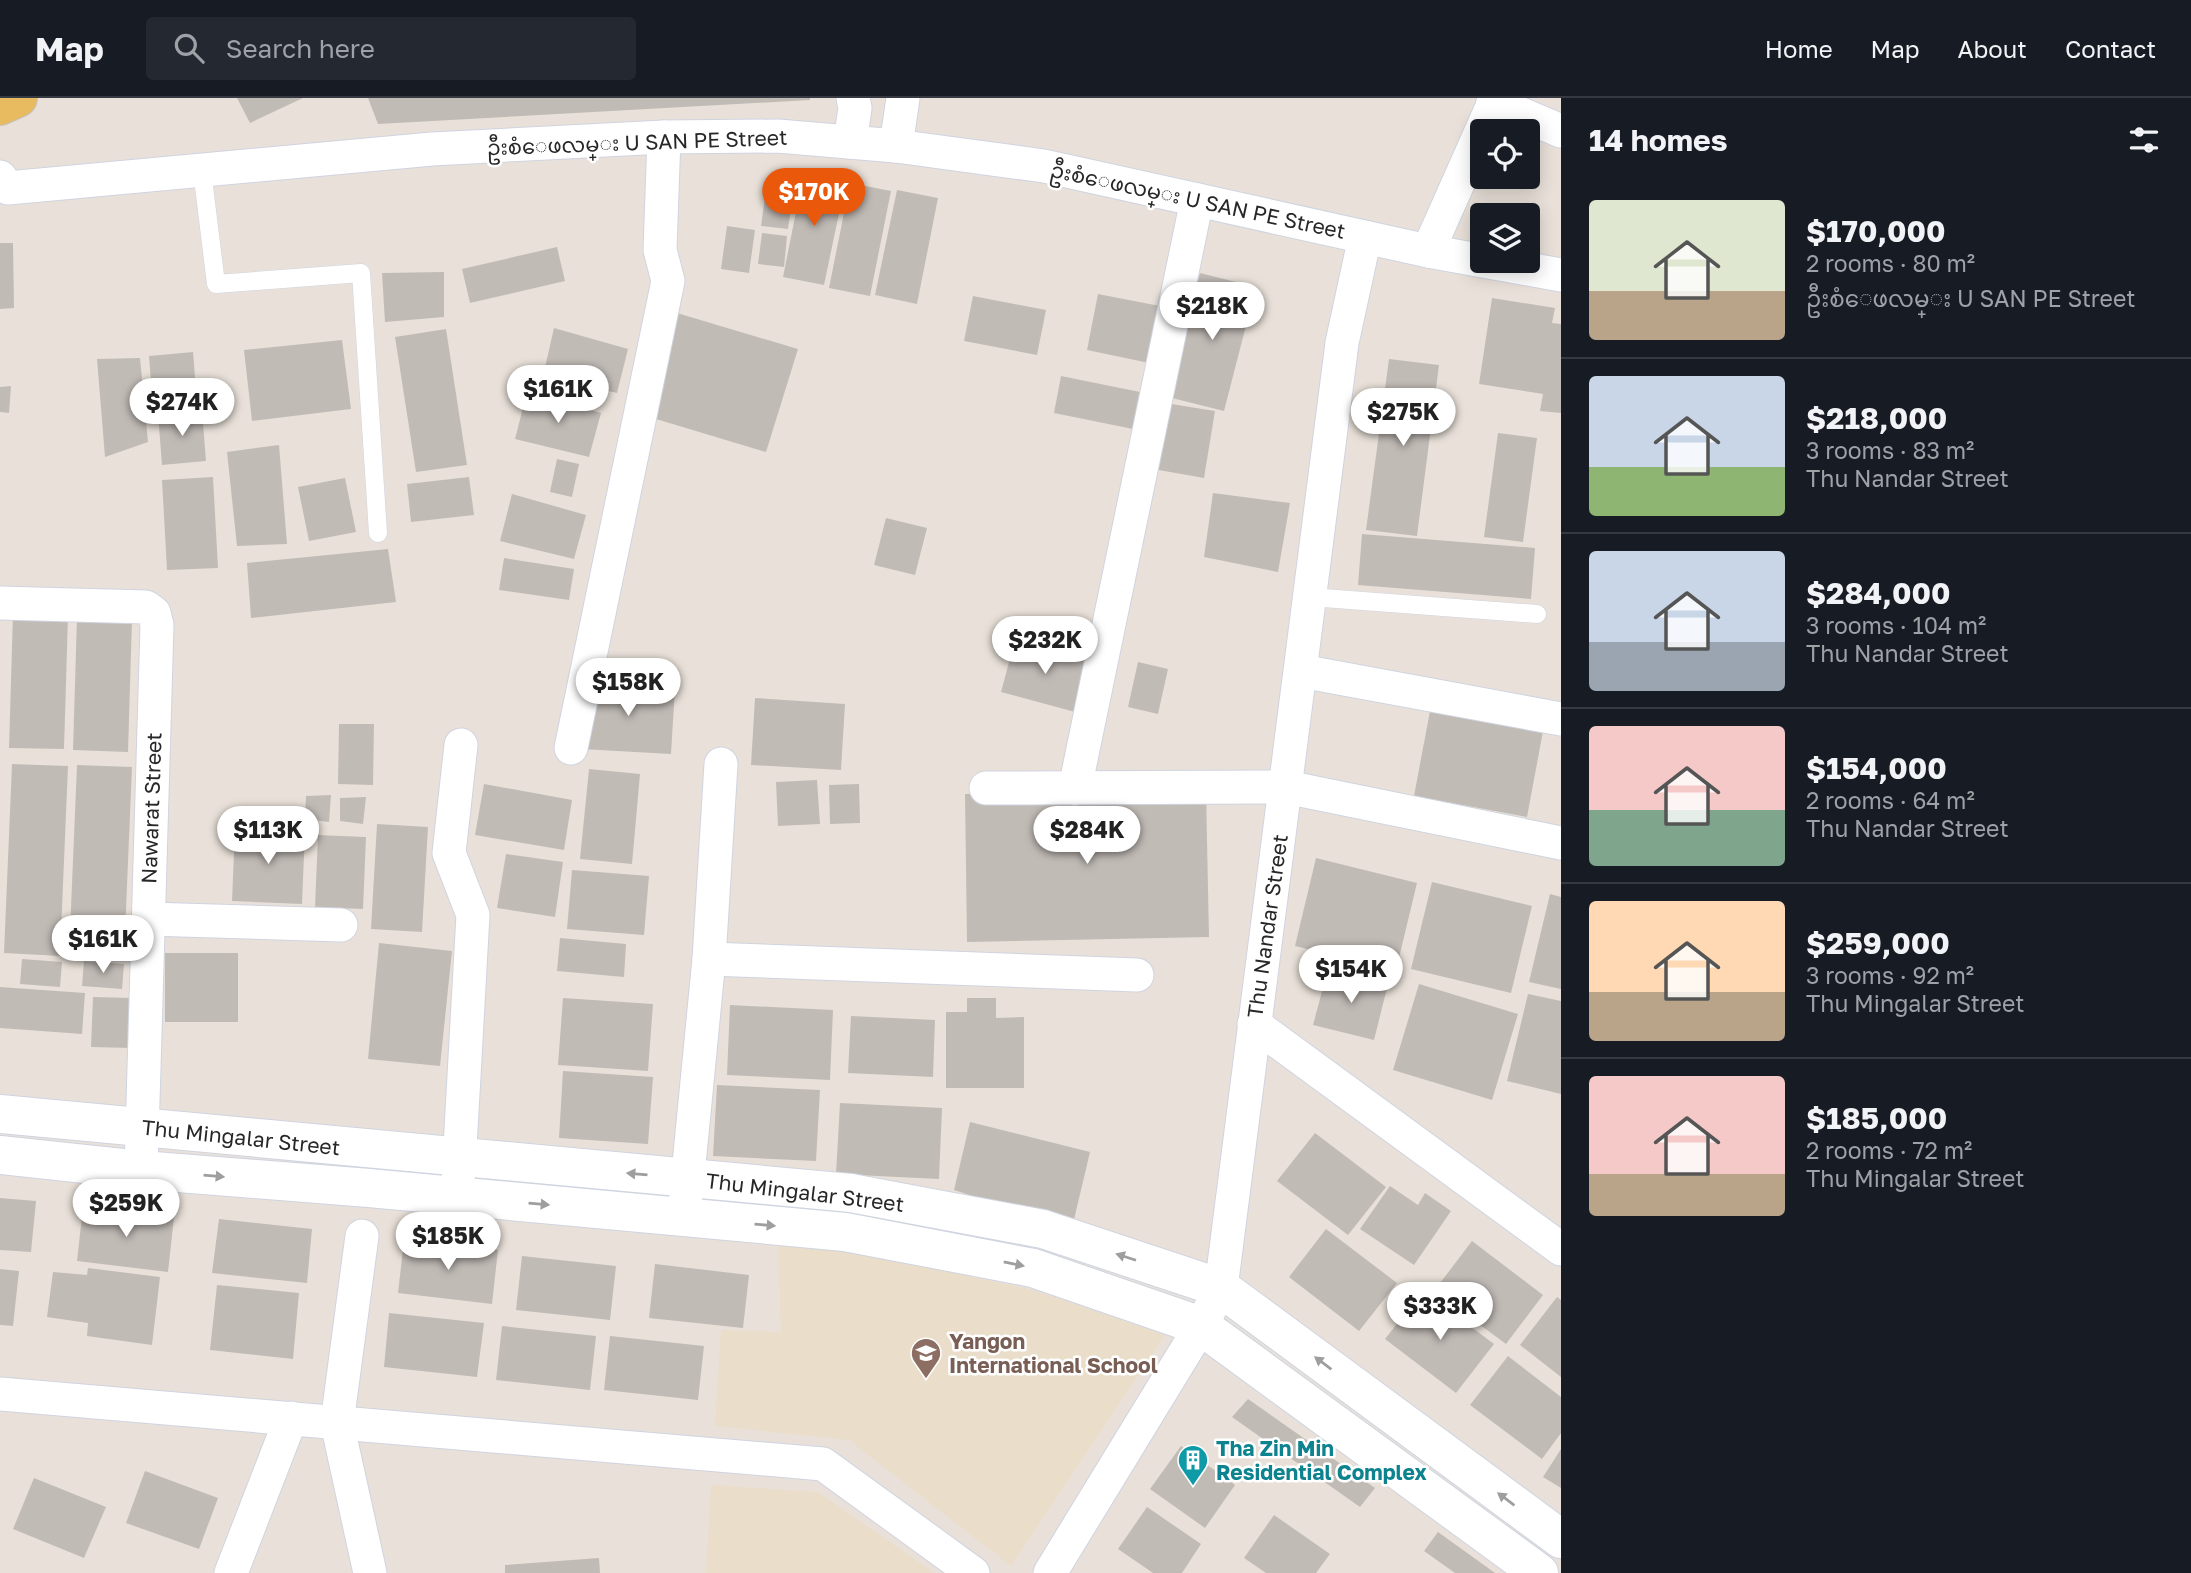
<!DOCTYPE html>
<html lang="en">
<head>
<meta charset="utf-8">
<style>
	:root { --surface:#171b24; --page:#242831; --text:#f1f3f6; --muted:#9ea1a6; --line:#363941; --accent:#ea580c }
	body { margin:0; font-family:"Golos Text","Noto Sans Myanmar",sans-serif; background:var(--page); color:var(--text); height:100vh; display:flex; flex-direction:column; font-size:26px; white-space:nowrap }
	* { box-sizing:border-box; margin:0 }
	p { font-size:23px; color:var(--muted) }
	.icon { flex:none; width:38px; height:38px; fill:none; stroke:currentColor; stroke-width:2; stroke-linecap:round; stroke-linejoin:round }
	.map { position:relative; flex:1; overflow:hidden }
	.side { display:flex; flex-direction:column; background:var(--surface); width:630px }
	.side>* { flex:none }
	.tools { position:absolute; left:1470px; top:21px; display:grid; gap:14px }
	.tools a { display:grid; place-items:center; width:70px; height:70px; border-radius:7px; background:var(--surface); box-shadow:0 4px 18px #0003; font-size:35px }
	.price { position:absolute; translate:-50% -60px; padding:0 16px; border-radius:24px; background:#fff; color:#222; font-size:23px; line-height:46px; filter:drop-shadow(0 2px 4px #0008) }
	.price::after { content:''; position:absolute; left:50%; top:42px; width:21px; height:16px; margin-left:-10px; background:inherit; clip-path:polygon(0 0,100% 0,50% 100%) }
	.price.current { background:var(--accent); color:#fff }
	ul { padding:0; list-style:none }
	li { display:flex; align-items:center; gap:21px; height:175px; padding:0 28px }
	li+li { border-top:2px solid var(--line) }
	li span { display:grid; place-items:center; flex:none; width:196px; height:140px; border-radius:7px; color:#555 }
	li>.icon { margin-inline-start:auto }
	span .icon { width:84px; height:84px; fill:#fffc; stroke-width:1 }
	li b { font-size:30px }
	h2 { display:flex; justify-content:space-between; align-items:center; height:84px; padding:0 28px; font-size:30px }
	header { display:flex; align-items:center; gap:42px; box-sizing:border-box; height:98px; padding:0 35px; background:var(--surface); border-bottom:2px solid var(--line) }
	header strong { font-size:33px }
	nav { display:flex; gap:38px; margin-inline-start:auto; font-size:24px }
	.search { width:490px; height:63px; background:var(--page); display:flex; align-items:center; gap:18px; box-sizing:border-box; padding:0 24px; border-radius:7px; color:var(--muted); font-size:26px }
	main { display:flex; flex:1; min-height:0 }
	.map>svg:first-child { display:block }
</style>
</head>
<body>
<header>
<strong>Map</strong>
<div class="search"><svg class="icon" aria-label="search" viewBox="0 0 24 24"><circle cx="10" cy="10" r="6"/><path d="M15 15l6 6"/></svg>Search here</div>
<nav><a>Home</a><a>Map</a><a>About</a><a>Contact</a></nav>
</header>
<main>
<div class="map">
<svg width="1561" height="1475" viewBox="0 0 1561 1475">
	<rect width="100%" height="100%" fill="#e9e1d9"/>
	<g fill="#eaddc9">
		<path d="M 778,1146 L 846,1152 L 1033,1192 L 1165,1237 L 1011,1468 L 849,1342 L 715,1328 L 721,1232 L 781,1234 Z"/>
		<path d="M 711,1387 L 818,1394 L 934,1475 L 706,1475 Z"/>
	</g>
	<g fill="#c1bbb6">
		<path d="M 237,0 L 303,0 L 250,25 Z"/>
		<path d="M 368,0 L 810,0 L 810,2 L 378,26 Z"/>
		<path d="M 804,74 L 846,82 L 824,187 L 783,179 Z"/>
		<path d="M 767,85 L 794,89 L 788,131 L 761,128 Z"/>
		<path d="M 850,85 L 891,93 L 870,198 L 829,190 Z"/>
		<path d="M 897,92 L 938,100 L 917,206 L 875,197 Z"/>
		<path d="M 727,128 L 755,132 L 749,175 L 721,171 Z"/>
		<path d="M 762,135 L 787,138 L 784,169 L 758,166 Z"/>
		<path d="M 0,145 L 13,145 L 14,210 L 0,211 Z"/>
		<path d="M 557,149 L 565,183 L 470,205 L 462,171 Z"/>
		<path d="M 444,174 L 444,219 L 385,224 L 382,175 Z"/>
		<path d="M 1200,175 L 1256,189 L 1224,313 L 1168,299 Z"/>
		<path d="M 1098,196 L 1165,209 L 1154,266 L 1087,252 Z"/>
		<path d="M 973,198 L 1046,212 L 1037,257 L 964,243 Z"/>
		<path d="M 1492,200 L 1555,210 L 1552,225 L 1561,226 L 1561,315 L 1540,313 L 1543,296 L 1479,286 Z"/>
		<path d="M 677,215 L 798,251 L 766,354 L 646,318 Z"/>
		<path d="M 554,230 L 628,251 L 617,295 L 543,278 Z"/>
		<path d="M 446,231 L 467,367 L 416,374 L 395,239 Z"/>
		<path d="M 342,242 L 351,311 L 252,323 L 244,252 Z"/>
		<path d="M 193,254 L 197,305 L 153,309 L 149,258 Z"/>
		<path d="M 140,260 L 148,344 L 105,359 L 97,261 Z"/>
		<path d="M 1389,261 L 1439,267 L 1417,438 L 1366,432 Z"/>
		<path d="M 1061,278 L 1140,294 L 1133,331 L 1054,315 Z"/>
		<path d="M 11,288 L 9,315 L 0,314 L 0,289 Z"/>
		<path d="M 527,294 L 601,315 L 589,359 L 515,341 Z"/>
		<path d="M 1165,305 L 1215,313 L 1204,380 L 1153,371 Z"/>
		<path d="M 202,312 L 206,363 L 162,367 L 158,316 Z"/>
		<path d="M 1498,335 L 1537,340 L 1523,444 L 1484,439 Z"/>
		<path d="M 279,347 L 287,446 L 237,448 L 227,354 Z"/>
		<path d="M 557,361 L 579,366 L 572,399 L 550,394 Z"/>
		<path d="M 213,379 L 218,470 L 167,472 L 162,382 Z"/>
		<path d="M 469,379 L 474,417 L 411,424 L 407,386 Z"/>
		<path d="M 345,380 L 356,434 L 309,443 L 298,389 Z"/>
		<path d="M 1213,395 L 1290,405 L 1278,474 L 1204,459 Z"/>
		<path d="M 512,396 L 586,417 L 574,461 L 500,443 Z"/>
		<path d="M 886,420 L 927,430 L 915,477 L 874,467 Z"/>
		<path d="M 1362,436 L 1535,450 L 1531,501 L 1358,487 Z"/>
		<path d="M 388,451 L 396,504 L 251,520 L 247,465 Z"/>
		<path d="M 504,460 L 574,471 L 569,502 L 499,492 Z"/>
		<path d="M 13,516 L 68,518 L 64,651 L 9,650 Z"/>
		<path d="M 77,519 L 132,521 L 128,654 L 73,652 Z"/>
		<path d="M 1015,542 L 1089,561 L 1075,614 L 1001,594 Z"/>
		<path d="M 1138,564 L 1168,571 L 1158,616 L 1128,609 Z"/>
		<path d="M 586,584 L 675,590 L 671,656 L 581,651 Z"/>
		<path d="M 755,600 L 845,606 L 841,672 L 751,667 Z"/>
		<path d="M 1430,613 L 1543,633 L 1527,719 L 1414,698 Z"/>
		<path d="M 339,626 L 374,626 L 373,687 L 338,686 Z"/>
		<path d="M 12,666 L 68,668 L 60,858 L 4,855 Z"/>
		<path d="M 77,667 L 132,669 L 124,859 L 69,857 Z"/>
		<path d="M 589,671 L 640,676 L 632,766 L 580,761 Z"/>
		<path d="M 817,682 L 820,726 L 778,728 L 776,684 Z"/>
		<path d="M 484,686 L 572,702 L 564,752 L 475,737 Z"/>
		<path d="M 859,686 L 860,725 L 830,726 L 829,687 Z"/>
		<path d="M 1206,692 L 1209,839 L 967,844 L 965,696 Z"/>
		<path d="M 331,697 L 329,724 L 305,721 L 306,698 Z"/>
		<path d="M 366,699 L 363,726 L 340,723 L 340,700 Z"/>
		<path d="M 377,726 L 428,729 L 422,834 L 371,831 Z"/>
		<path d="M 235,730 L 305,733 L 302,806 L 232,803 Z"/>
		<path d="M 318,737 L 366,739 L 363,811 L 315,809 Z"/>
		<path d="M 506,756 L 563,764 L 555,819 L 497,810 Z"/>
		<path d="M 1316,760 L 1417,785 L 1396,872 L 1295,848 Z"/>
		<path d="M 572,772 L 649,778 L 644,837 L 567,831 Z"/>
		<path d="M 1432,784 L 1532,808 L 1511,895 L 1411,871 Z"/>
		<path d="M 1550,796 L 1561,799 L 1561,891 L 1529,884 Z"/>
		<path d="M 560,840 L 626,846 L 624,879 L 557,873 Z"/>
		<path d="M 379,845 L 452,853 L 440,968 L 368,961 Z"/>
		<rect x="165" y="855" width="73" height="69"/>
		<path d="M 22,861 L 62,864 L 60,889 L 20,886 Z"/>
		<path d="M 84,863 L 124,866 L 122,891 L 82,888 Z"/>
		<path d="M 1328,871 L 1388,886 L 1374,942 L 1313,927 Z"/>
		<path d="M 1419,886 L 1518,916 L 1492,1002 L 1393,972 Z"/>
		<path d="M 0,889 L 85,895 L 82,936 L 0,930 Z"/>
		<path d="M 1528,896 L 1561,903 L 1561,996 L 1507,983 Z"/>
		<path d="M 93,899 L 133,900 L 132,950 L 91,949 Z"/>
		<path d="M 563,900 L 653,906 L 648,973 L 558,967 Z"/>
		<path d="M 967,900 L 996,900 L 996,920 L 1024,919 L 1024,990 L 946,990 L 946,914 L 967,914 Z"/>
		<path d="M 730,907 L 833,912 L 830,982 L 727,977 Z"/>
		<path d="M 851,918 L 935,922 L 933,979 L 848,975 Z"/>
		<path d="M 563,973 L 653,979 L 648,1046 L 559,1040 Z"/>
		<path d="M 717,987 L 820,992 L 816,1063 L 713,1058 Z"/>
		<path d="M 840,1005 L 942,1010 L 939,1081 L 836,1076 Z"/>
		<path d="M 970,1024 L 1090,1054 L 1072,1130 L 954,1092 Z"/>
		<path d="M 1315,1035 L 1386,1089 L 1348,1137 L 1277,1083 Z"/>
		<path d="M 1390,1088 L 1418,1107 L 1425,1095 L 1451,1113 L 1414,1167 L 1360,1131 Z"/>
		<path d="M 0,1100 L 36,1103 L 31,1154 L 0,1152 Z"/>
		<path d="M 83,1109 L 174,1119 L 168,1174 L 77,1163 Z"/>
		<path d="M 219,1121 L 312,1131 L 307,1185 L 212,1175 Z"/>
		<path d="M 1326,1131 L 1397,1185 L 1359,1233 L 1289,1179 Z"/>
		<path d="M 404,1142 L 498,1152 L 492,1206 L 398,1195 Z"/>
		<path d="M 1472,1143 L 1543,1197 L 1506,1246 L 1434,1193 Z"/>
		<path d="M 522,1158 L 616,1168 L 610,1222 L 516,1212 Z"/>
		<path d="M 655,1166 L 749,1177 L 743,1230 L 649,1220 Z"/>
		<path d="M 88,1170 L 160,1179 L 152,1247 L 87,1238 L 88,1225 L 47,1219 L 53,1174 L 87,1177 Z"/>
		<path d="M 0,1171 L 19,1173 L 13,1228 L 0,1227 Z"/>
		<path d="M 217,1187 L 299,1195 L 293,1261 L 210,1252 Z"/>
		<path d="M 1423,1193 L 1494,1246 L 1456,1295 L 1385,1241 Z"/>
		<path d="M 1557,1199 L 1561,1202 L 1561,1279 L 1520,1247 Z"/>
		<path d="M 389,1215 L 484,1225 L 477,1279 L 384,1269 Z"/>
		<path d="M 502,1228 L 596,1238 L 590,1292 L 496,1282 Z"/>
		<path d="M 610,1238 L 704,1248 L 698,1302 L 604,1292 Z"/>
		<path d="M 1508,1258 L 1561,1299 L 1561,1335 L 1542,1361 L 1470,1307 Z"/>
		<path d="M 1248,1301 L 1375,1390 L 1360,1409 L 1232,1319 Z"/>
		<path d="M 1181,1348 L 1235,1387 L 1205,1430 L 1150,1391 Z"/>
		<path d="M 1561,1351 L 1561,1390 L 1543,1379 Z"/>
		<path d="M 145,1373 L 218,1400 L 199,1451 L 126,1425 Z"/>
		<path d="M 34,1380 L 106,1409 L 84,1460 L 13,1431 Z"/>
		<path d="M 1147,1409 L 1201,1446 L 1182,1475 L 1153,1475 L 1118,1451 Z"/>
		<path d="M 1274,1417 L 1330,1456 L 1316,1475 L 1266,1475 L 1244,1460 Z"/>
		<path d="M 1438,1434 L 1495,1475 L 1455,1475 L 1424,1453 Z"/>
		<path d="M 599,1460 L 600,1475 L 505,1475 L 505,1467 Z"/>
	</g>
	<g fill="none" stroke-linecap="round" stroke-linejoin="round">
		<g stroke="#cfd4e0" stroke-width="19">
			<g id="service">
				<path d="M 202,72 L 216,186 L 361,175 L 378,435"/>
				<path d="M 1310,499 L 1537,516"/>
			</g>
		</g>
		<g stroke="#cfd4e0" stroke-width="35">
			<g id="minor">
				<path d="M 1493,4 L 1561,33"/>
				<path d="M 850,44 L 855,10 L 853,0"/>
				<path d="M 896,48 L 903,0"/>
				<path d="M 0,79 L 8,90 L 432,51 L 664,39 L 778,38 L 896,48 L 1044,68 L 1428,153 L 1561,177"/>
				<path d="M 1428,153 L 1496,0"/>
				<path d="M 0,505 L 146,509 L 154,515 L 157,527 L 141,1072"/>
				<path d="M 1301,573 L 1561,621"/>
				<path d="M 571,650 L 668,183 L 660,152 L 664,39"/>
				<path d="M 986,690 L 1286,689 L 1561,745"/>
				<path d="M 1075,690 L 1197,102"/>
				<path d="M 148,821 L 341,827"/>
				<path d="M 709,861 L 1137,877"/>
				<path d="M 1254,926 L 1561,1151"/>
				<path d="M 458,1085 L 473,817 L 449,755 L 461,647"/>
				<path d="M 685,1107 L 709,861 L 721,666"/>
				<path d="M 362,1138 L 337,1325 L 370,1475"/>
				<path d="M 0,1296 L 823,1366 L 973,1475"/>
				<path d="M 231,1475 L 291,1320"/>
				<path d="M 1050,1475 L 1201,1228 L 1221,1190 L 1342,245 L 1365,139"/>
			</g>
		</g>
		<g stroke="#cfd4e0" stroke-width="40">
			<g id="tertiary">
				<path d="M 0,1016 L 851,1095 L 1043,1131 L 1221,1190 L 1561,1441"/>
				<path d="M 0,1057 L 141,1072 L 369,1090 L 845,1134 L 1033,1170 L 1201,1228 L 1539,1475"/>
			</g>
		</g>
		<g stroke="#c3c3c3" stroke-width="40">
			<path id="primary" d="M 0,8 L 18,0"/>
		</g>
		<use href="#service" stroke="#fff" stroke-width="18"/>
		<use href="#minor" stroke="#fff" stroke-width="33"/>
		<use href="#tertiary" stroke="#fff" stroke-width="38"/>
		<use href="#primary" stroke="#e8bb60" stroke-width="38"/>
	</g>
	<defs><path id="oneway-solid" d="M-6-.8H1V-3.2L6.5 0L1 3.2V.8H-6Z" transform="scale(1.75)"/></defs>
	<g fill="#9e9e9e">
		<use href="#oneway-solid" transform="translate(637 1076) rotate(-175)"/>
		<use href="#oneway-solid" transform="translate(214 1078) rotate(5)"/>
		<use href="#oneway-solid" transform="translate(539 1106) rotate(5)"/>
		<use href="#oneway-solid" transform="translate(765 1127) rotate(5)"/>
		<use href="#oneway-solid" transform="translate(1126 1159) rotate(-162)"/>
		<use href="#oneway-solid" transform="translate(1014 1166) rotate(11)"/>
		<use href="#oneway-solid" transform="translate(1323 1265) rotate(-143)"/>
		<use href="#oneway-solid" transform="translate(1506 1401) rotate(-143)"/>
	</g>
	<defs>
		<g id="school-pin" transform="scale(1.575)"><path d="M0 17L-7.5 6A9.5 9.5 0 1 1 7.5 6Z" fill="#8d6e63" stroke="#fff"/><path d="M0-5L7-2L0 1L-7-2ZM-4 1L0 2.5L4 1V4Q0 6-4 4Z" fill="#fff"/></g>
		<g id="building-pin" transform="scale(1.575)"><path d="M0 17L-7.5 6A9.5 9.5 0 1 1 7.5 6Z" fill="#0f9aa8" stroke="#fff"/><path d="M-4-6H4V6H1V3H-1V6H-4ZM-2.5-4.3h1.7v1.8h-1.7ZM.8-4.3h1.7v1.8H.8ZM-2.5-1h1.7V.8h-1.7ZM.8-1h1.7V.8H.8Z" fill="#fff"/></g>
	</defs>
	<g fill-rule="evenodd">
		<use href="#school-pin" x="926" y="1255"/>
		<use href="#building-pin" x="1193" y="1362"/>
	</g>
	<g text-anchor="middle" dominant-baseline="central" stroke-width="5" stroke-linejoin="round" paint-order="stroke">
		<g font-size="21" fill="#272727" stroke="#fff">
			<text transform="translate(637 44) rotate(-2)">ဦးစံေဖလမ္း U SAN PE Street</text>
			<text transform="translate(1198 102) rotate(12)">ဦးစံေဖလမ္း U SAN PE Street</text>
			<text transform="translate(151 710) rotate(-88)">Nawarat Street</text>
			<text transform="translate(1267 828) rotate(-82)">Thu Nandar Street</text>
			<text transform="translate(241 1039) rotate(6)">Thu Mingalar Street</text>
			<text transform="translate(805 1094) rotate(7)">Thu Mingalar Street</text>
		</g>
		<g font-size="21" font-weight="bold" fill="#785e54" stroke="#fff" text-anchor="start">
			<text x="949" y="1243">Yangon<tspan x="949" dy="24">International School</tspan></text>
		</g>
		<g font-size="21" font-weight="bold" fill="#0d838f" stroke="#fff" text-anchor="start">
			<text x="1216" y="1350">Tha Zin Min<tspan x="1216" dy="24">Residential Complex</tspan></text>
		</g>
	</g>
</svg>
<div class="tools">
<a><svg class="icon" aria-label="locate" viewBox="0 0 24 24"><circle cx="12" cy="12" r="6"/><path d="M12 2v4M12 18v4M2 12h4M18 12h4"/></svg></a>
<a><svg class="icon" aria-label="layers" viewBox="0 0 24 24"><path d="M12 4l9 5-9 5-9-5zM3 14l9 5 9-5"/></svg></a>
</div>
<b class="price current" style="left:814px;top:130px">$170K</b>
<b class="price" style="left:1212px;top:244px">$218K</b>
<b class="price" style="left:558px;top:327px">$161K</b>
<b class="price" style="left:182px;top:340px">$274K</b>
<b class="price" style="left:1403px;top:350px">$275K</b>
<b class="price" style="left:1045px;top:578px">$232K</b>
<b class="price" style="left:628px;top:620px">$158K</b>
<b class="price" style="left:268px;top:768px">$113K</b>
<b class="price" style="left:1087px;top:768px">$284K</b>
<b class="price" style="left:103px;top:877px">$161K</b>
<b class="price" style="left:1351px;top:907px">$154K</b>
<b class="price" style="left:126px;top:1141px">$259K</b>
<b class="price" style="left:448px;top:1174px">$185K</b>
<b class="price" style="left:1440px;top:1244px">$333K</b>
</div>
<section class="side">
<h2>14 homes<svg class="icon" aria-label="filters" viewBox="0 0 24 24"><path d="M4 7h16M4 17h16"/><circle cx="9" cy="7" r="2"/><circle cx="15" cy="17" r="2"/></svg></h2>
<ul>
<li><span style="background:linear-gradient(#dfe7d0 65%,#b9a48a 0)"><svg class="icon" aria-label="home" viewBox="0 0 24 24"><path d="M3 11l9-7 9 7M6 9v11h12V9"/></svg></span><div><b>$170,000</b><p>2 rooms · 80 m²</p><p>ဦးစံေဖလမ္း U SAN PE Street</p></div></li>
<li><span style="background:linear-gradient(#c9d6e8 65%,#8fb573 0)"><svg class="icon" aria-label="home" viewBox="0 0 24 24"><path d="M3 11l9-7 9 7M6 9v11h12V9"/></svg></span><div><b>$218,000</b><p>3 rooms · 83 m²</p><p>Thu Nandar Street</p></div></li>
<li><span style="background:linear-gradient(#c9d6e8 65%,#9aa5b1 0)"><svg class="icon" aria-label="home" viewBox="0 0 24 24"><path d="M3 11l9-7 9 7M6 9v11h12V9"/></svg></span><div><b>$284,000</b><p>3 rooms · 104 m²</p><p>Thu Nandar Street</p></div></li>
<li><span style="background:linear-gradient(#f6c9c9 60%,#7fa58c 0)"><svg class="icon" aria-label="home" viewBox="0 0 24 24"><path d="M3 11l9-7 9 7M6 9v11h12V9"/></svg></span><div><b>$154,000</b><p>2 rooms · 64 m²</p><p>Thu Nandar Street</p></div></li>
<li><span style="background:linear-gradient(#ffd9b3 65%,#b9a48a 0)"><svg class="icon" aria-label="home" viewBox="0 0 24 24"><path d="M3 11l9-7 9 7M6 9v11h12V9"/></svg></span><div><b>$259,000</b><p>3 rooms · 92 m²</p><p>Thu Mingalar Street</p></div></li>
<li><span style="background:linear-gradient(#f6c9c9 70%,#b9a48a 0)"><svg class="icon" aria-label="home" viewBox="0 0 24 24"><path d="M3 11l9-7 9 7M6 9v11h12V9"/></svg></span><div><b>$185,000</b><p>2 rooms · 72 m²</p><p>Thu Mingalar Street</p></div></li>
</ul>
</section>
</main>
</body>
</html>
